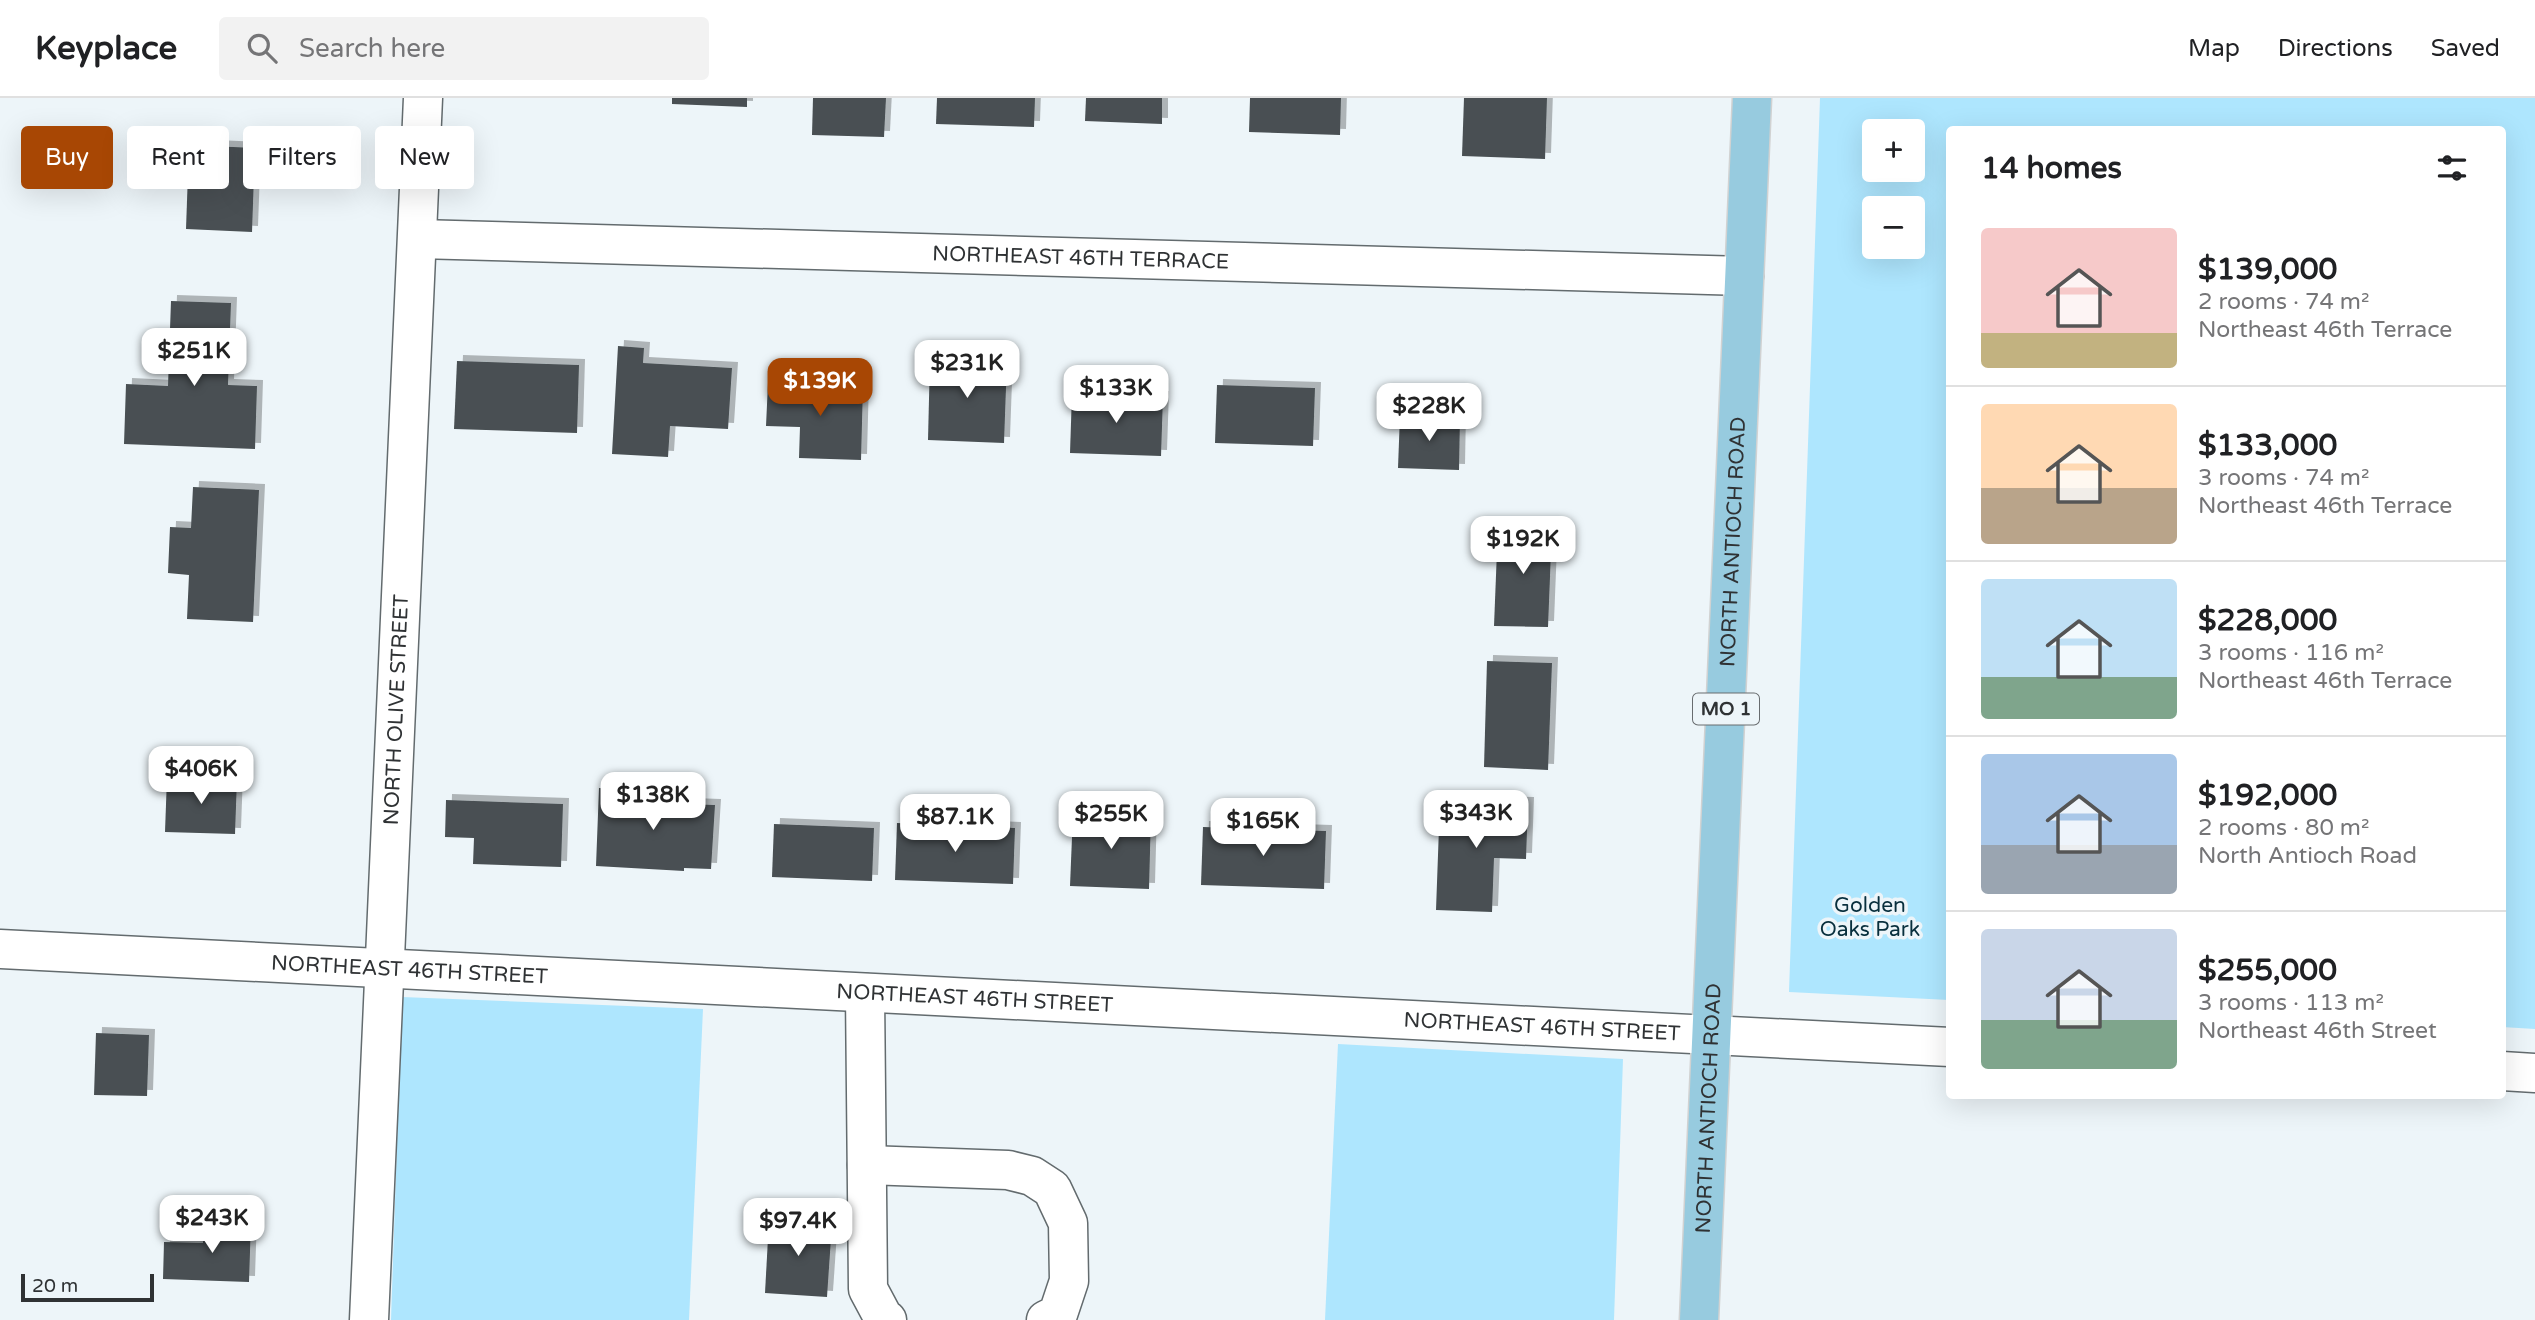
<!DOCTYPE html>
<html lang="en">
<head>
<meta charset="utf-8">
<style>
	:root { --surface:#fff; --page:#f2f2f2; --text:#202124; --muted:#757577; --line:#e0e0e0; --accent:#a84704 }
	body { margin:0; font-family:"Varela Round",sans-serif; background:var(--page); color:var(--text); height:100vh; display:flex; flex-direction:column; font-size:26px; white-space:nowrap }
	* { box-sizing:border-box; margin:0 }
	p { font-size:23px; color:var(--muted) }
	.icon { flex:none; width:38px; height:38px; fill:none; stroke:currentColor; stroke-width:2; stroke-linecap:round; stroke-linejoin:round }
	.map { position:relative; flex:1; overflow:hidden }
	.sheet { position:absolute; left:1946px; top:28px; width:560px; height:973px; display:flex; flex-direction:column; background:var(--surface); border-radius:7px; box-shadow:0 7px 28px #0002 }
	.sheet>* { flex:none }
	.hud { position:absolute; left:21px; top:28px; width:665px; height:63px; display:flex; gap:14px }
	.tools { position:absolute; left:1862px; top:21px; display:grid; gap:14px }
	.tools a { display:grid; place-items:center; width:63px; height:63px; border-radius:7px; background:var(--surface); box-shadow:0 7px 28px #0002; font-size:35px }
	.scale { position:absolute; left:21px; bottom:18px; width:133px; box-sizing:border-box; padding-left:7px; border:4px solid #2f3234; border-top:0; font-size:19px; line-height:24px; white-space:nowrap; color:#2f3234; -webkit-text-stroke:5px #edf5f9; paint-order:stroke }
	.price { position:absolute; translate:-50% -60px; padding:0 16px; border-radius:14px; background:#fff; color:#222; font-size:23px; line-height:46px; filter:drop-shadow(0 2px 4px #0008) }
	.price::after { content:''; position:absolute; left:50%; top:42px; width:21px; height:16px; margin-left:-10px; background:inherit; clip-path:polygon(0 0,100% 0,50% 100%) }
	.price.selected { background:var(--accent); color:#fff }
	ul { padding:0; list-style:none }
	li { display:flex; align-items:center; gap:21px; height:175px; padding:0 35px }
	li+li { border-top:2px solid var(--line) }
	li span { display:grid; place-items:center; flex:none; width:196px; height:140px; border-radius:7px; color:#555 }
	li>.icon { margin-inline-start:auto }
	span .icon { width:84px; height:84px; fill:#fffc; stroke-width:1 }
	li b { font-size:30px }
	h2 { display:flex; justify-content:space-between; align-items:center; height:84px; padding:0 35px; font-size:30px }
	.chip { padding:0 24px; border-radius:7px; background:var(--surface); box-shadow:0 7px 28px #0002; font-size:24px; line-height:63px }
	.chip.selected { background:var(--accent); color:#fff }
	header { display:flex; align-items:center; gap:42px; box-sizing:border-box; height:98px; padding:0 35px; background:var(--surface); border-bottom:2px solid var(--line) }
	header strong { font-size:33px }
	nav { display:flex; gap:38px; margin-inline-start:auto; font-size:24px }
	.search { width:490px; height:63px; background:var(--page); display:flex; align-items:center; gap:18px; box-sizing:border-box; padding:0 24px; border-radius:7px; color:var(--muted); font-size:26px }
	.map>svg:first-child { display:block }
</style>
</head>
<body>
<header>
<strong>Keyplace</strong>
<div class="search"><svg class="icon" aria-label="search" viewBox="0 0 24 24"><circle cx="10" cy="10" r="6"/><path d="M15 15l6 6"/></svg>Search here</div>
<nav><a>Map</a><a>Directions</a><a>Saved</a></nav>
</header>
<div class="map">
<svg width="2535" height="1222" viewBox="0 0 2535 1222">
	<defs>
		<filter id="shadow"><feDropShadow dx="6" dy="-6" stdDeviation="0" flood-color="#0004"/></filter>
	</defs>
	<rect width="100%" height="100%" fill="#edf5f9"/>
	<g fill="#aee6fe" fill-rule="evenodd">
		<path d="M 1820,0 L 2535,0 L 2535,931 L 2502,929 L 2502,32 L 1950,32 L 1949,902 L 1789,894 ZM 1913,33 L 1913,72 L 1874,72 L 1874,33 ZM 1913,110 L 1913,149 L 1874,149 L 1874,110 Z"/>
		<path d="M 402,899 L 703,911 L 689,1222 L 391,1222 Z"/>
		<path d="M 1338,946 L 1623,961 L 1614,1222 L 1325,1222 Z"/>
	</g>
	<g fill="#484f52" filter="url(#shadow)">
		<path d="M 672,0 L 747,0 L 747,9 L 672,6 Z"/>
		<path d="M 813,0 L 886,0 L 884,39 L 812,37 Z"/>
		<path d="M 937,0 L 1035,0 L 1034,29 L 936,26 Z"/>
		<path d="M 1086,0 L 1162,0 L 1162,26 L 1085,23 Z"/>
		<path d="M 1250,0 L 1341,0 L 1340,37 L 1249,34 Z"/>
		<path d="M 1464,0 L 1547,0 L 1545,61 L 1462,58 Z"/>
		<path d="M 189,47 L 255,50 L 252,134 L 186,131 Z"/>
		<path d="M 171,203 L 231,205 L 228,287 L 257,288 L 255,351 L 124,346 L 126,286 L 168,288 Z"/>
		<path d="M 618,248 L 644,250 L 643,265 L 732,270 L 728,331 L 670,328 L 668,359 L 612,356 Z"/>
		<path d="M 930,260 L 1007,262 L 1004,345 L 928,342 Z"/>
		<path d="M 457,263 L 579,267 L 577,335 L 454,331 Z"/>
		<path d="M 768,285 L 863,288 L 861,362 L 799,360 L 800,329 L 766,328 Z"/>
		<path d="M 1217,287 L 1315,290 L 1313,348 L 1215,345 Z"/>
		<path d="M 1072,295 L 1163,299 L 1161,358 L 1070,355 Z"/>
		<path d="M 1400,317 L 1460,319 L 1459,372 L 1398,370 Z"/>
		<path d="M 193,389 L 259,392 L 253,524 L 187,521 L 189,477 L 168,475 L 170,429 L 191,430 Z"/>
		<path d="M 1498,427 L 1552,429 L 1548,529 L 1494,528 Z"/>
		<path d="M 1487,563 L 1552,565 L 1548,672 L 1484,669 Z"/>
		<path d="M 167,679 L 237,681 L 235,736 L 165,734 Z"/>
		<path d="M 599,690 L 659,693 L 658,705 L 715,707 L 711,771 L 684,770 L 684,773 L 596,768 Z"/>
		<path d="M 446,702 L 563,706 L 561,769 L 473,766 L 474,740 L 445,739 Z"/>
		<path d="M 1440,702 L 1528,705 L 1526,761 L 1494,760 L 1492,814 L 1436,812 Z"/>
		<path d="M 1073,715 L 1151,717 L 1149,791 L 1070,788 Z"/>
		<path d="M 897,725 L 1015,730 L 1013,786 L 895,782 Z"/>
		<path d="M 774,726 L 874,730 L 872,783 L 772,779 Z"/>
		<path d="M 1203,729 L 1326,733 L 1324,791 L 1201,787 Z"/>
		<path d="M 96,935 L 149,937 L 147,998 L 94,997 Z"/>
		<path d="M 769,1122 L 832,1126 L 827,1199 L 765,1195 Z"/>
		<path d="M 204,1123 L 251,1124 L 249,1184 L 163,1181 L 164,1144 L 203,1145 Z"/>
	</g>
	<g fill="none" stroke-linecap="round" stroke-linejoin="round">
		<g stroke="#636b6e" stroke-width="41">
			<g id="minor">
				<path id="s1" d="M 418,141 L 1744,178"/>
				<path id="s2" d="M 0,851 L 1950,949"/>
				<path d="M 865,895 L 868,1191 L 884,1221 L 887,1222"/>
				<path d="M 2502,973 L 2535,975"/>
				<path d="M 867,1067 L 1008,1072 L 1032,1078 L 1052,1091 L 1068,1125 L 1069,1183 L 1058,1216 L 1046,1222"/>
				<path id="s3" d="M 369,1222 L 423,0"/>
			</g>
		</g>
		<g stroke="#d1d2d2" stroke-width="41">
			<g id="major">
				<path id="s4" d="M 1699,1222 L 1752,0"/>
			</g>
		</g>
		<use href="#minor" stroke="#fff" stroke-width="38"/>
		<use href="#major" stroke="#97cbdf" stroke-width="38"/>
	</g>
	<g text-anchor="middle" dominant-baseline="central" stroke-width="7" stroke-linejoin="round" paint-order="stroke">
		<rect fill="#edf5f9" stroke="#686c6f" stroke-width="2" x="1693" y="595.5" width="66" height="31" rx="5"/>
		<g font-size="19" font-weight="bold" fill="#2f3234">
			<text x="1726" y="611">MO 1</text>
		</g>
		<g font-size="21" fill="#2f3234" stroke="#edf5f9">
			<text stroke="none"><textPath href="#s1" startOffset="663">NORTHEAST 46TH TERRACE</textPath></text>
			<text stroke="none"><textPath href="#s4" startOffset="779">NORTH ANTIOCH ROAD</textPath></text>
			<text stroke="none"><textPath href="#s3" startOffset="611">NORTH OLIVE STREET</textPath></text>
			<text stroke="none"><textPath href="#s2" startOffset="410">NORTHEAST 46TH STREET</textPath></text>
			<text stroke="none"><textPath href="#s2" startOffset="976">NORTHEAST 46TH STREET</textPath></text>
			<text stroke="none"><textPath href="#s2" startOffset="1544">NORTHEAST 46TH STREET</textPath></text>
			<text stroke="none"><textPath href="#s4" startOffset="212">NORTH ANTIOCH ROAD</textPath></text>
		</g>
		<g font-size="21" fill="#082f3d" stroke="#edf5f9">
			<text x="1870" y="807">Golden<tspan x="1870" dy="24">Oaks Park</tspan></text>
		</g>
	</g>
</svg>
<div class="tools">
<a>+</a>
<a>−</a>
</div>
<div class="scale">20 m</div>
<b class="price" style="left:194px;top:290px">$251K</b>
<b class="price" style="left:967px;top:302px">$231K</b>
<b class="price selected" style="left:820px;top:320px">$139K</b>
<b class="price" style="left:1116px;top:327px">$133K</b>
<b class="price" style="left:1429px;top:345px">$228K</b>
<b class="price" style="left:1523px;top:478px">$192K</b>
<b class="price" style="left:201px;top:708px">$406K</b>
<b class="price" style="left:653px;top:734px">$138K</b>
<b class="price" style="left:1476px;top:752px">$343K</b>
<b class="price" style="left:1111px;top:753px">$255K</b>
<b class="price" style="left:955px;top:756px">$87.1K</b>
<b class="price" style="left:1263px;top:760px">$165K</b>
<b class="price" style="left:212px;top:1157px">$243K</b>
<b class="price" style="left:798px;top:1160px">$97.4K</b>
<div class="hud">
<a class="chip selected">Buy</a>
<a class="chip">Rent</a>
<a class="chip">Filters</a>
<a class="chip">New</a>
</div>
<section class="sheet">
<h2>14 homes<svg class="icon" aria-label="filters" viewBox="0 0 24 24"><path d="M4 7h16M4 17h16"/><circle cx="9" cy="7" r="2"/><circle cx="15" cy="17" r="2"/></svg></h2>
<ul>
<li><span style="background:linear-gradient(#f6c9c9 75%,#c2b280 0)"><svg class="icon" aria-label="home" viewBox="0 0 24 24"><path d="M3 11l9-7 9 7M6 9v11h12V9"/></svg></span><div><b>$139,000</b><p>2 rooms · 74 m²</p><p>Northeast 46th Terrace</p></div></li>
<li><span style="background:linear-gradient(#ffd9b3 60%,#b9a48a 0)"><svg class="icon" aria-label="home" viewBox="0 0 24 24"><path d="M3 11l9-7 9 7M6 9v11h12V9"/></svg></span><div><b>$133,000</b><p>3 rooms · 74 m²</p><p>Northeast 46th Terrace</p></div></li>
<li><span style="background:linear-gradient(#bfe0f5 70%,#7fa58c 0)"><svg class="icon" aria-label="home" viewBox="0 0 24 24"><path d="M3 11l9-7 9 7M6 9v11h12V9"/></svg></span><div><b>$228,000</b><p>3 rooms · 116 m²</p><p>Northeast 46th Terrace</p></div></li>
<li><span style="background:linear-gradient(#a9c7e8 65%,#9aa5b1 0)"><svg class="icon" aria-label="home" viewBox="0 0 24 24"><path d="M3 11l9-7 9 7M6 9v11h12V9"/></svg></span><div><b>$192,000</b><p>2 rooms · 80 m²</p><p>North Antioch Road</p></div></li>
<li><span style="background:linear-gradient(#c9d6e8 65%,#7fa58c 0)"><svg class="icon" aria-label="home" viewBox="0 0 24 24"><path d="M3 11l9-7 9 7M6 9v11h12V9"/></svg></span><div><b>$255,000</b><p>3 rooms · 113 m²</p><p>Northeast 46th Street</p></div></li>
</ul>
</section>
</div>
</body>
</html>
